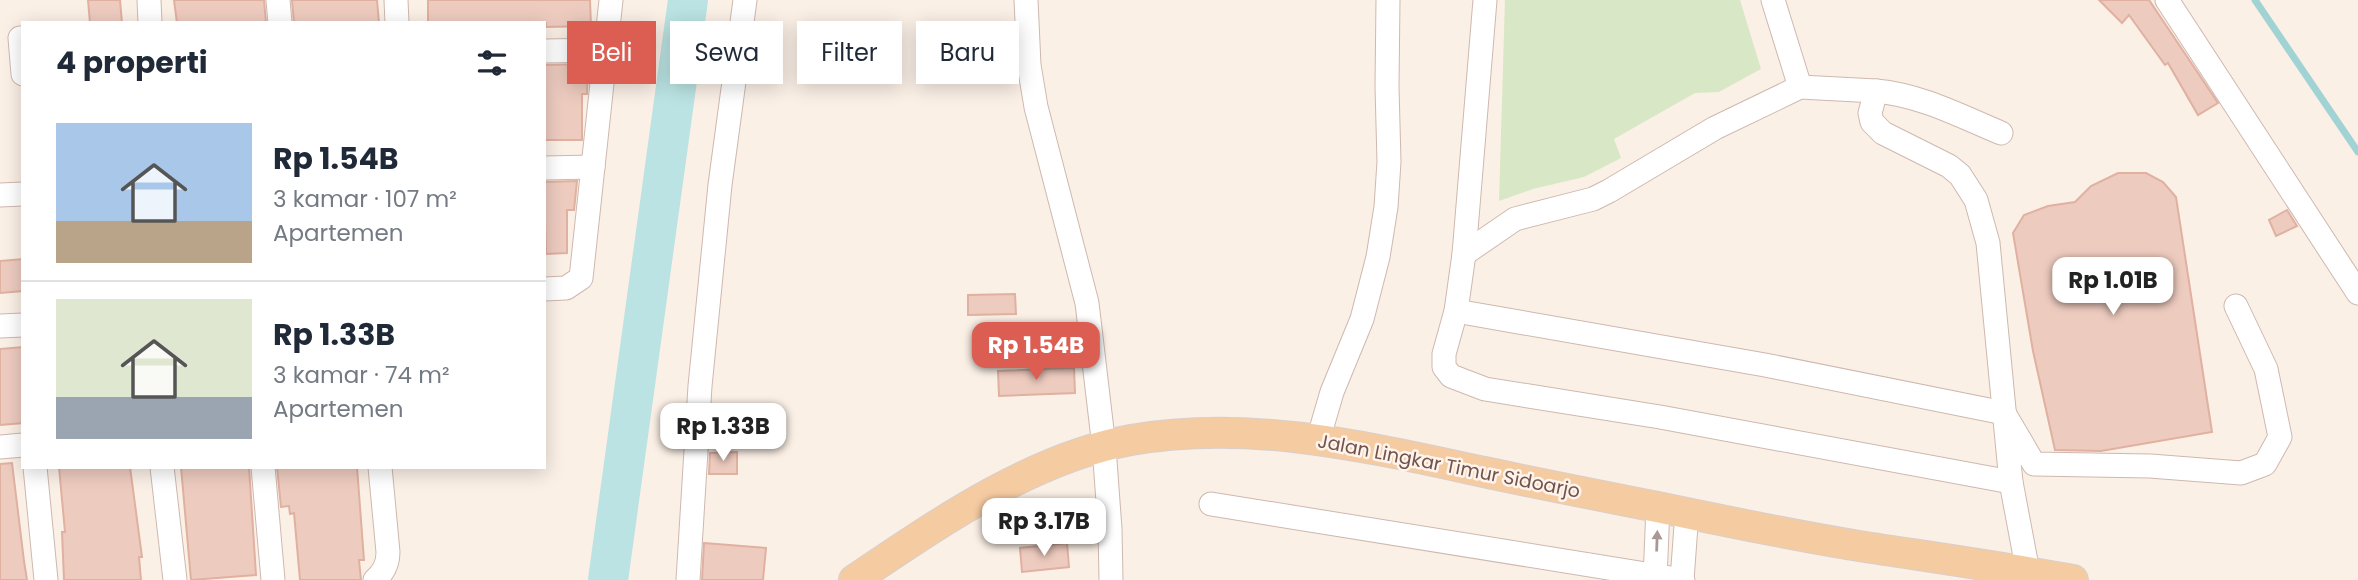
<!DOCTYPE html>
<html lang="id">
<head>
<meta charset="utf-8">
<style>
	:root { --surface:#fff; --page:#f2f2f3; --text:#1f2937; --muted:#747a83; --line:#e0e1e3; --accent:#dc5e53 }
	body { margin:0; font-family:Poppins,sans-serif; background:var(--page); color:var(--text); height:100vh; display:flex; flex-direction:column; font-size:26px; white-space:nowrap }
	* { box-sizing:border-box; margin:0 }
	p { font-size:23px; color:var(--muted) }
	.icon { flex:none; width:38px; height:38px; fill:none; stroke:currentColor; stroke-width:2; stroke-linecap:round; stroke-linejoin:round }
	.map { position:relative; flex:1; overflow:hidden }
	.side { position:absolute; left:21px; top:21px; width:525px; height:448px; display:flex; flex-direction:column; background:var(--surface); border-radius:0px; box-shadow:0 4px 18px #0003 }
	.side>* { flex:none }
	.hud { position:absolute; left:567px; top:21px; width:665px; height:63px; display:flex; gap:14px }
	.price { position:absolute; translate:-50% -60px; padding:0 16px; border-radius:14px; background:#fff; color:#222; font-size:23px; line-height:46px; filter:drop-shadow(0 2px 4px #0008) }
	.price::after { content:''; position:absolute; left:50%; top:42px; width:21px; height:16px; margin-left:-10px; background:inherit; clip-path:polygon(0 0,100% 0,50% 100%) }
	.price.selected { background:var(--accent); color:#fff }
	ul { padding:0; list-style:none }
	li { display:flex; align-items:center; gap:21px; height:175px; padding:0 35px }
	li+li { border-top:2px solid var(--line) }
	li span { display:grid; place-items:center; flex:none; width:196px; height:140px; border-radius:0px; color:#555 }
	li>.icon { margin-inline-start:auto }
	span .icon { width:84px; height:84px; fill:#fffc; stroke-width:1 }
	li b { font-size:30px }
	h2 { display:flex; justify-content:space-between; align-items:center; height:84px; padding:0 35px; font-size:30px }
	.pill { padding:0 24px; border-radius:0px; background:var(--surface); box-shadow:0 4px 18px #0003; font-size:24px; line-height:63px }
	.pill.selected { background:var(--accent); color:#fff }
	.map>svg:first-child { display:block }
</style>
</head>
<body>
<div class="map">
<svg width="2358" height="580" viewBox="0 0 2358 580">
	<rect width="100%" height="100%" fill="#fbf0e6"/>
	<path fill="#d8e7c5" d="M 1505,0 L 1740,0 L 1761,69 L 1719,92 L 1695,93 L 1614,139 L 1621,158 L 1584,177 L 1533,189 L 1499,201 Z"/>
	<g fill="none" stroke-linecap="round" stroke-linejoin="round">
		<path stroke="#a2d3d4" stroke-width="7" d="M 2255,0 L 2358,152"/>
		<path stroke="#bbe3e3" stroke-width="40" d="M 608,580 L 688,0"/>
	</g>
	<g fill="#eecbbf" stroke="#e0b0a1" stroke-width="2">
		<path d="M 88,0 L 120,0 L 122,23 L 90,23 Z"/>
		<path d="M 174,0 L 264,0 L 266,23 L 177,23 Z"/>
		<path d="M 292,0 L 377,0 L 379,23 L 294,23 Z"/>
		<path d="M 428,0 L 590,0 L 591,26 L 546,27 L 546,23 L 428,23 Z"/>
		<path d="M 2099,0 L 2149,0 L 2218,103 L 2198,115 L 2168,63 L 2165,65 L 2129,15 L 2122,23 Z"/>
		<path d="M 588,64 L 587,94 L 582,94 L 582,140 L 544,140 L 544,65 Z"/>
		<path d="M 2118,173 L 2146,173 L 2163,182 L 2176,197 L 2212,432 L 2101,451 L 2055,450 L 2033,351 L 2013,233 L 2024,215 L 2048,206 L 2075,202 L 2091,186 Z"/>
		<path d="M 577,181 L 574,210 L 567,210 L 567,253 L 546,254 L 544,182 Z"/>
		<path d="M 2287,210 L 2297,226 L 2276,236 L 2269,220 Z"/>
		<path d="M 23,259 L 23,291 L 0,293 L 0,261 Z"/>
		<path d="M 1015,294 L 1016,314 L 968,315 L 968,295 Z"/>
		<path d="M 23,347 L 23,423 L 0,425 L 0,349 Z"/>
		<path d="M 1074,368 L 1075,393 L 999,396 L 998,371 Z"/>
		<path d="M 737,452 L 737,474 L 709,474 L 710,453 Z"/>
		<path d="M 12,463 L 24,561 L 27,580 L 0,580 L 0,464 Z"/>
		<path d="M 59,467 L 130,467 L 142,557 L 139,557 L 141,580 L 64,580 L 62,532 L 65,532 Z"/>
		<path d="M 181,467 L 249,467 L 256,575 L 191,580 Z"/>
		<path d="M 277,467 L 357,467 L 364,560 L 359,560 L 361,580 L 300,580 L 294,513 L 290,514 L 289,506 L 281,507 Z"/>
		<path d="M 704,543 L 766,548 L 763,580 L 702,580 Z"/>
		<path d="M 1067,543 L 1069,567 L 1022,572 L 1020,548 Z"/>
	</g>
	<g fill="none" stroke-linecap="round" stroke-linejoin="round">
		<g stroke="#ceb8b0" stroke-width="25">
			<g id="minor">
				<path d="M 149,0 L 150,23"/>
				<path d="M 278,0 L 280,23"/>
				<path d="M 396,0 L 397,23"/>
				<path d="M 1026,0 L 1029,65 L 1036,107 L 1087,303 L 1104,447 L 1110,529 L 1111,580"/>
				<path d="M 1485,0 L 1464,254 L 1456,311 L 1444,354 L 1444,367 L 1451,376 L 1485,389 L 1660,417 L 2011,482"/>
				<path d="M 1773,0 L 1800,87"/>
				<path d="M 2167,0 L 2358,293"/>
				<path d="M 20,38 L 23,74"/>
				<path d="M 544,51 L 605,50"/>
				<path d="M 2001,133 C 1960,116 1921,95 1876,91 L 1870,113 L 1872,122 L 1883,133 L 1949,166 L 1960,175 L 1976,200 L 1988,243 L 2011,482 L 2028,572 L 2028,580"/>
				<path d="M 544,168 L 593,167"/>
				<path d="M 0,195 L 23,194"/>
				<path d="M 1464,254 L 1515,219 L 1593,199 L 1609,191 L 1715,128 L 1800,87 L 1876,91"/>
				<path d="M 544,289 L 566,288 L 581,278 L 611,0"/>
				<path d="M 1456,311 L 1765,365 L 2004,413 L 2034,464 L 2150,466 L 2241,473 L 2265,464 L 2280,437 L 2266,369 L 2236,306"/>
				<path d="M 0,326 L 23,325"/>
				<path d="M 1318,440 L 1332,392 L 1362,319 L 1378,257 L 1386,207 L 1389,162 L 1387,87 L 1388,0"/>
				<path d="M 0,447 L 23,445"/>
				<path d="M 35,467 L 46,580"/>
				<path d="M 162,467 L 175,580"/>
				<path d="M 263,467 L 273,580"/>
				<path d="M 1211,504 L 1683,580"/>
				<path d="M 375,580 C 384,572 388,564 388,552 L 380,467"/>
				<path d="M 688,580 L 700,386 L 720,185 L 745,0"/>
				<path d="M 1655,580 L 1658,507"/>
				<path d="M 1682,580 L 1687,512"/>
			</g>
		</g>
		<g stroke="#d8cfcd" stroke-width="32">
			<path id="major" d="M 854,580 C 936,525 1031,458 1131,440 C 1249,419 1368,447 1484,472 C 1540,484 1596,495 1652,506 C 1721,520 1790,535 1859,546 C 1930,557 2002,567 2073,580"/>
		</g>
		<use href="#minor" stroke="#fff" stroke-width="23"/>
		<use href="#major" stroke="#f5cba2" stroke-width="30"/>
	</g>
	<defs><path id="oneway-solid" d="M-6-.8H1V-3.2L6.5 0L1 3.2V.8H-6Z" transform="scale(1.75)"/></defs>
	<use fill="#aa9894" href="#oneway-solid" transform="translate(1657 541) rotate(-88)"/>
	<g text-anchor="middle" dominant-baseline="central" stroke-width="5" stroke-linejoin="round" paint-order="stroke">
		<g font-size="19" fill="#72544c" stroke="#fef4ec">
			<text transform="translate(1449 466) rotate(11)">Jalan Lingkar Timur Sidoarjo</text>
		</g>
	</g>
</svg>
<b class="price" style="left:2113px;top:317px">Rp 1.01B</b>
<b class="price selected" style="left:1036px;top:382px">Rp 1.54B</b>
<b class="price" style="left:723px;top:463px">Rp 1.33B</b>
<b class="price" style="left:1044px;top:558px">Rp 3.17B</b>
<div class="hud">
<a class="pill selected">Beli</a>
<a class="pill">Sewa</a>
<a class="pill">Filter</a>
<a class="pill">Baru</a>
</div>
<section class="side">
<h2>4 properti<svg class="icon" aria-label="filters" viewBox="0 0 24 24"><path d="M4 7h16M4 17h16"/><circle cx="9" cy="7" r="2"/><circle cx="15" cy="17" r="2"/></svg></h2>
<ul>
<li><span style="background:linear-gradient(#a9c7e8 70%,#b9a48a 0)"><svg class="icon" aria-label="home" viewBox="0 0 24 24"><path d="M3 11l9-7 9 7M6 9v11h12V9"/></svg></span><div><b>Rp 1.54B</b><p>3 kamar · 107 m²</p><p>Apartemen</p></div></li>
<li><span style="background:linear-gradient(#dfe7d0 70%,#9aa5b1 0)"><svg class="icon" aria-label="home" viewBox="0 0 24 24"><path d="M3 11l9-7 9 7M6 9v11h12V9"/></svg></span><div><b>Rp 1.33B</b><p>3 kamar · 74 m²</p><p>Apartemen</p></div></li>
</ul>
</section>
</div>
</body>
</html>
